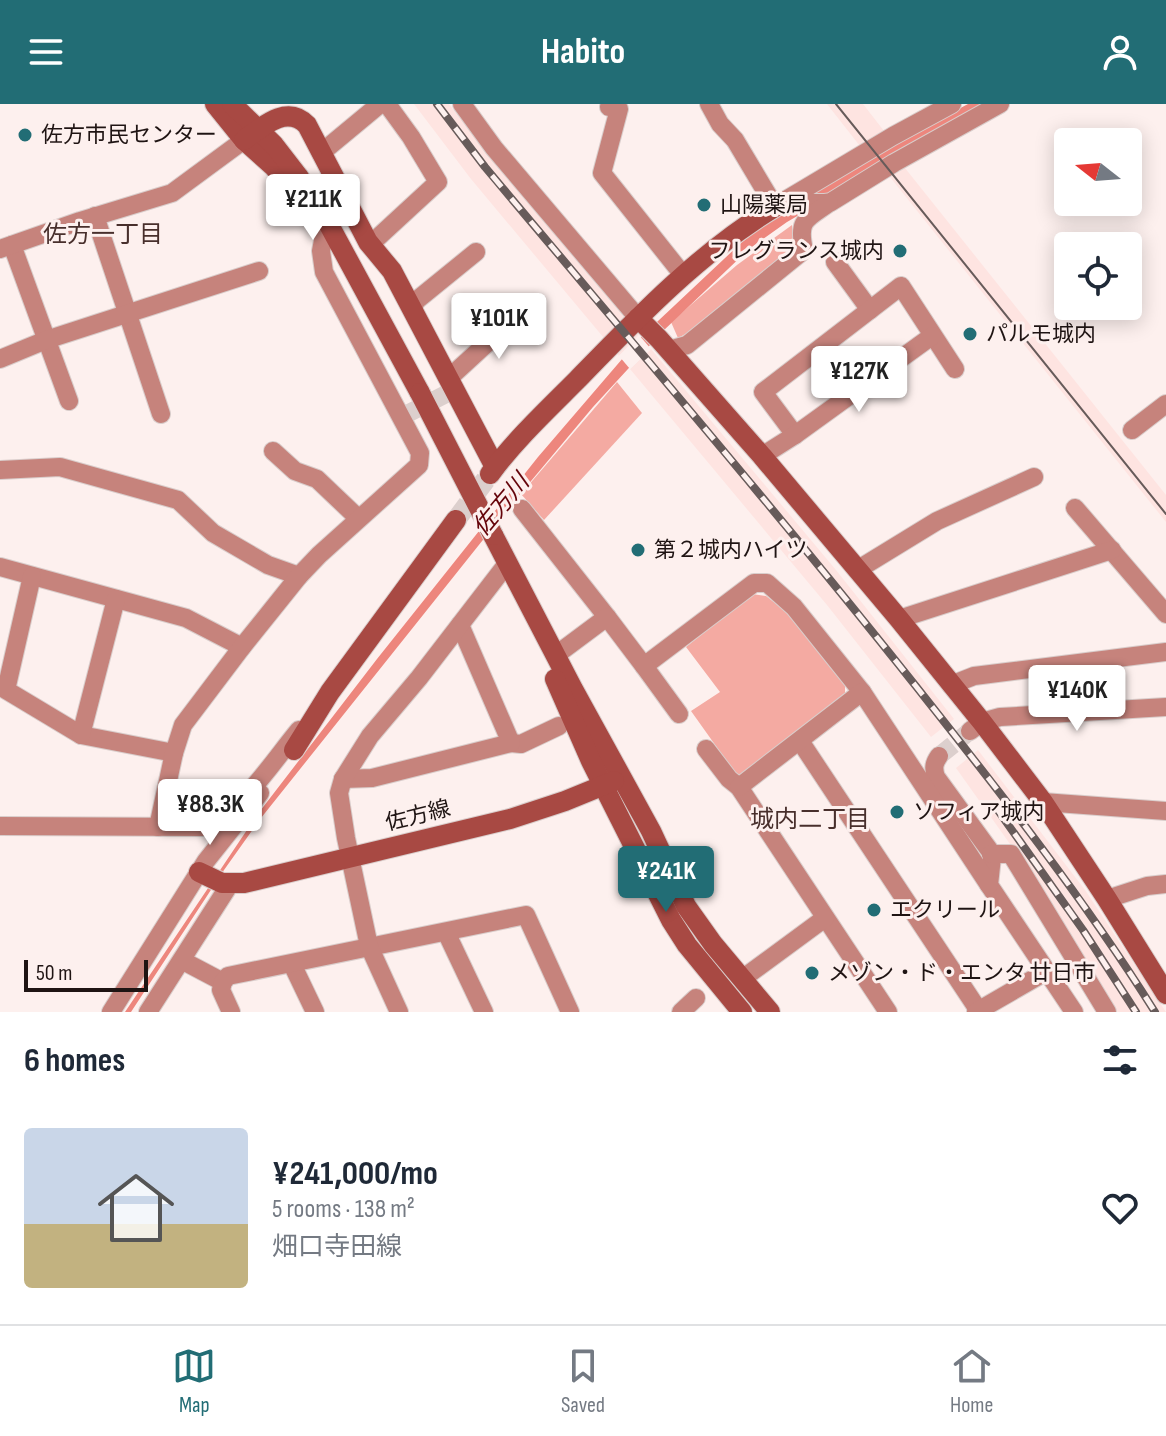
<!DOCTYPE html>
<html lang="en">
<head>
<meta charset="utf-8">
<style>
	:root { --surface:#fff; --page:#f2f2f3; --text:#1f2937; --muted:#747a83; --line:#e0e1e3; --accent:#226d75 }
	body { margin:0; font-family:"Sofia Sans Condensed","Noto Sans JP",sans-serif; background:var(--page); color:var(--text); height:100vh; display:flex; flex-direction:column; font-size:30px; white-space:nowrap }
	* { box-sizing:border-box; margin:0 }
	p { font-size:26px; color:var(--muted) }
	.icon { flex:none; width:44px; height:44px; fill:none; stroke:currentColor; stroke-width:2; stroke-linecap:round; stroke-linejoin:round }
	.map { position:relative; height:908px; overflow:hidden }
	.drawer { display:flex; flex-direction:column; background:var(--surface); flex:1 }
	.drawer>* { flex:none }
	.needle { width:52px; rotate:287deg }
	.controls { position:absolute; left:1054px; top:24px; display:grid; gap:16px }
	.controls a { display:grid; place-items:center; width:88px; height:88px; border-radius:8px; background:var(--surface); box-shadow:0 4px 20px #0003; font-size:40px }
	.scale { position:absolute; left:24px; bottom:20px; width:124px; box-sizing:border-box; padding-left:8px; border:4px solid #1f1413; border-top:0; font-size:22px; line-height:28px; white-space:nowrap; color:#1f1413; -webkit-text-stroke:6px #fdf0ee; paint-order:stroke }
	.price { position:absolute; translate:-50% -68px; padding:0 18px; border-radius:8px; background:#fff; color:#222; font-size:26px; line-height:52px; filter:drop-shadow(0 2px 4px #0008) }
	.price::after { content:''; position:absolute; left:50%; top:48px; width:24px; height:18px; margin-left:-12px; background:inherit; clip-path:polygon(0 0,100% 0,50% 100%) }
	.price.current { background:var(--accent); color:#fff }
	ul { padding:0; list-style:none }
	li { display:flex; align-items:center; gap:24px; height:200px; padding:0 24px }
	li+li { border-top:2px solid var(--line) }
	li span { display:grid; place-items:center; flex:none; width:224px; height:160px; border-radius:8px; color:#555 }
	li>.icon { margin-inline-start:auto }
	span .icon { width:96px; height:96px; fill:#fffc; stroke-width:1 }
	li b { font-size:34px }
	h2 { display:flex; justify-content:space-between; align-items:center; height:96px; padding:0 24px; font-size:34px }
	header { display:flex; justify-content:space-between; align-items:center; height:104px; padding:0 24px; background:var(--accent); color:#fff; font-size:36px; font-weight:700 }
	.tabs { display:flex; justify-content:space-around; align-items:center; height:112px; border-top:2px solid var(--line); background:var(--surface); font-size:22px; color:var(--muted) }
	.tabs a { display:grid; justify-items:center; gap:4px }
	.tabs .current { color:var(--accent) }
	.map>svg:first-child { display:block }
</style>
</head>
<body>
<header><svg class="icon" aria-label="menu" viewBox="0 0 24 24"><path d="M4 6h16M4 12h16M4 18h16"/></svg>Habito<svg class="icon" aria-label="person" viewBox="0 0 24 24"><circle cx="12" cy="8" r="4"/><path d="M4 21q1-7 8-7t8 7"/></svg></header>
<div class="map">
<svg width="1166" height="908" viewBox="0 0 1166 908">
	<rect width="100%" height="100%" fill="#fdf0ee"/>
	<g fill="#fee4e1">
		<path d="M 414,0 L 449,0 L 493,57 L 639,231 L 619,252 L 471,75 Z"/>
		<path d="M 827,0 L 863,0 L 884,27 L 860,42 Z"/>
		<path d="M 905,64 L 1166,391 L 1166,418 L 890,73 Z"/>
		<path d="M 651,245 L 836,466 L 954,615 L 931,633 L 827,501 L 630,265 Z"/>
		<path d="M 978,646 L 1085,786 L 1166,908 L 1116,908 L 1037,778 L 956,664 Z"/>
	</g>
	<g fill="#f4aaa2">
		<path d="M 792,121 L 794,144 L 693,226 L 678,234 L 671,218 L 737,161 Z"/>
		<path d="M 617,278 L 642,309 L 544,416 L 521,390 Z"/>
		<path d="M 752,490 L 766,492 L 787,508 L 845,578 L 845,589 L 738,673 L 691,607 L 720,588 L 686,543 Z"/>
	</g>
	<path fill="#ed867d" d="M 968,0 L 990,0 L 787,118 L 749,145 L 662,228 L 593,303 L 506,407 L 261,714 L 224,766 L 131,908 L 125,908 L 257,711 L 377,555 L 538,353 L 641,233 L 741,139 L 784,106 L 825,83 L 897,38 Z"/>
	<path fill="#fdf0ee" d="M 639,231 L 651,245 L 630,265 L 619,252 Z"/>
	<g fill="none" stroke-linecap="round" stroke-linejoin="round">
		<g stroke="#dccfcd" stroke-width="18" stroke-dasharray="18 9" stroke-linecap="butt">
			<path d="M 407,310 L 450,288"/>
			<path d="M 939,652 L 970,627"/>
		</g>
		<path stroke="#dccfcd" stroke-width="20" stroke-dasharray="20 10" stroke-linecap="butt" d="M 456,416 L 487,374"/>
		<g stroke="#d9cdcb" stroke-width="20">
			<g id="street">
				<path d="M 462,0 L 494,44 L 638,214"/>
				<path d="M 709,0 L 720,20 L 735,36 L 775,103"/>
				<path d="M 609,3 L 619,5 L 602,69 L 683,171"/>
				<path d="M 321,49 L 380,0"/>
				<path d="M 784,97 L 893,32 L 952,0"/>
				<path d="M 775,103 C 794,94 811,102 831,98 L 894,59 L 1000,0"/>
				<path d="M 95,112 L 161,310"/>
				<path d="M 368,138 L 374,137 L 438,78 L 411,33 L 387,0"/>
				<path d="M 12,141 L 69,297"/>
				<path d="M 0,145 L 80,117 L 172,89 L 244,36"/>
				<path d="M 835,158 L 870,206"/>
				<path d="M 412,204 L 417,196 L 476,148"/>
				<path d="M 669,246 L 687,241 L 804,146 C 797,115 807,115 829,99"/>
				<path d="M 0,255 L 46,236 L 259,167"/>
				<path d="M 449,274 L 520,209"/>
				<path d="M 1132,326 L 1166,300"/>
				<path d="M 795,331 L 763,288 L 901,182 L 955,265"/>
				<path d="M 273,347 L 295,367 L 317,375 L 358,414"/>
				<path d="M 762,352 L 795,331 L 932,232"/>
				<path d="M 0,366 L 60,363 L 178,396 L 213,429 L 268,461 L 299,472"/>
				<path d="M 1075,404 L 1166,510"/>
				<path d="M 522,405 L 607,513"/>
				<path d="M 0,463 L 186,514 L 242,543"/>
				<path d="M 857,466 L 937,417 L 1034,373"/>
				<path d="M 32,472 L 6,586 L 81,631 L 174,649"/>
				<path d="M 899,515 L 1112,446"/>
				<path d="M 556,551 L 607,513 L 644,562 L 754,479 L 767,479 L 794,503 L 862,588"/>
				<path d="M 644,562 L 679,610"/>
				<path d="M 951,581 L 974,572 L 1166,548"/>
				<path d="M 970,627 L 982,618 L 1000,613 L 1166,603"/>
				<path d="M 81,631 L 116,495"/>
				<path d="M 800,637 L 979,907"/>
				<path d="M 511,639 L 521,640 L 559,622"/>
				<path d="M 706,645 L 729,675 L 739,683 L 888,908"/>
				<path d="M 939,652 C 934,659 933,664 936,673 L 990,747 L 992,753 L 989,781 L 1074,908"/>
				<path d="M 343,675 L 372,674 L 511,639 L 460,521"/>
				<path d="M 739,683 L 862,588 L 989,781"/>
				<path d="M 1043,698 L 1166,707"/>
				<path d="M 0,722 L 202,723 C 241,709 273,657 299,626"/>
				<path d="M 158,723 L 174,649 L 183,621 L 242,543 L 299,472 L 319,451 L 419,361 L 420,349 L 324,168 L 321,147 L 325,126"/>
				<path d="M 991,750 L 1011,750 L 1107,908"/>
				<path d="M 1107,795 L 1147,782 L 1166,780"/>
				<path d="M 446,828 L 484,908"/>
				<path d="M 187,859 L 223,878"/>
				<path d="M 292,860 L 315,908"/>
				<path d="M 742,875 L 825,814"/>
				<path d="M 111,908 L 206,757 L 260,689"/>
				<path d="M 148,908 L 230,780"/>
				<path d="M 231,908 L 221,886 L 223,878 L 228,872 L 526,811 L 570,908"/>
				<path d="M 399,908 L 369,842 L 346,734 L 339,689 L 343,675 L 370,632 L 419,574 L 506,461"/>
				<path d="M 681,908 L 696,894"/>
				<path d="M 976,908 L 1047,867"/>
			</g>
		</g>
		<g stroke="#d9cdcb" stroke-width="22">
			<g id="secondary">
				<path d="M 215,0 L 244,36 L 273,62 L 288,79"/>
				<path d="M 232,0 L 274,41 L 298,72 L 328,119 L 420,289"/>
				<path d="M 244,36 C 263,22 287,0 307,21 L 368,138 L 392,167 L 495,363"/>
				<path d="M 638,214 L 659,235 L 762,352 L 899,515 L 982,618 L 1043,698 L 1107,795 L 1166,890"/>
				<path d="M 490,370 C 515,336 547,306 577,276 C 638,213 699,149 775,103"/>
				<path d="M 493,431 L 573,585 L 651,727 L 686,802 L 713,840 L 770,908"/>
				<path d="M 555,575 L 591,657 L 671,816 L 687,841 L 742,908"/>
				<path d="M 294,646 L 330,588 L 456,416"/>
				<path d="M 199,768 L 222,779 L 244,779 L 510,715 L 565,697 L 614,677"/>
			</g>
		</g>
		<use href="#street" stroke="#c6837c" stroke-width="18"/>
		<use href="#secondary" stroke="#a84943" stroke-width="20"/>
		<path stroke="#675b5a" stroke-width="2" d="M 836,0 L 1166,410"/>
		<g stroke="#675b5a" stroke-width="8">
			<g id="rail">
				<path d="M 437,0 L 485,63 C 629,235 775,405 915,581 C 999,687 1083,793 1155,908"/>
				<path d="M 997,705 L 1083,826 L 1136,908"/>
			</g>
		</g>
		<use href="#rail" stroke="#fdf0ee" stroke-width="5" stroke-dasharray="15" stroke-linecap="butt"/>
		<g stroke="#d9cdcb" stroke-width="22" stroke-linecap="butt">
			<path id="secondary-bridge" d="M 420,289 L 493,431"/>
		</g>
		<use href="#secondary-bridge" stroke="#a84943" stroke-width="20"/>
	</g>
	<g fill="#226d75" stroke="#fdf0ee" stroke-width="3">
		<circle cx="25" cy="31" r="8"/>
		<circle cx="704" cy="101" r="8"/>
		<circle cx="900" cy="147" r="8"/>
		<circle cx="970" cy="230" r="8"/>
		<circle cx="638" cy="446" r="8"/>
		<circle cx="897" cy="708" r="8"/>
		<circle cx="874" cy="806" r="8"/>
		<circle cx="812" cy="869" r="8"/>
	</g>
	<g text-anchor="middle" dominant-baseline="central" stroke-width="6" stroke-linejoin="round" paint-order="stroke">
		<g font-size="22" fill="#1f1413" stroke="#fdf0ee" text-anchor="start">
			<text x="41" y="31">佐方市民センター</text>
			<text x="720" y="101">山陽薬局</text>
			<text x="884" y="147" text-anchor="end">フレグランス城内</text>
			<text x="986" y="230">パルモ城内</text>
			<text x="654" y="446">第２城内ハイツ</text>
			<text x="913" y="708">ソフィア城内</text>
			<text x="890" y="806">エクリール</text>
			<text x="828" y="869">メゾン・ド・エンタ 廿日市</text>
		</g>
		<g font-size="22" fill="#1f1413" stroke="#fdf0ee">
			<text transform="translate(418 712) rotate(-14)">佐方線</text>
		</g>
		<g font-size="24" fill="#482f2c" stroke="#fdf0ee">
			<text x="103" y="130">佐方一丁目</text>
			<text x="810" y="715">城内二丁目</text>
		</g>
		<g font-size="24" font-style="italic" fill="#65040a" stroke="#fdf0ee">
			<text transform="translate(501 401) rotate(-50)">佐方川</text>
		</g>
	</g>
</svg>
<div class="controls">
<a><svg class="needle" viewBox="-14 -14 28 28"><path d="M0-13l5 13h-10z" fill="#e53935"/><path d="M0 13l5-13h-10z" fill="#747a83"/></svg></a>
<a><svg class="icon" aria-label="locate" viewBox="0 0 24 24"><circle cx="12" cy="12" r="6"/><path d="M12 2v4M12 18v4M2 12h4M18 12h4"/></svg></a>
</div>
<div class="scale">50 m</div>
<b class="price" style="left:313px;top:138px">¥211K</b>
<b class="price" style="left:499px;top:257px">¥101K</b>
<b class="price" style="left:859px;top:310px">¥127K</b>
<b class="price" style="left:1077px;top:629px">¥140K</b>
<b class="price" style="left:210px;top:743px">¥88.3K</b>
<b class="price current" style="left:666px;top:810px">¥241K</b>
</div>
<section class="drawer">
<h2>6 homes<svg class="icon" aria-label="filters" viewBox="0 0 24 24"><path d="M4 7h16M4 17h16"/><circle cx="9" cy="7" r="2"/><circle cx="15" cy="17" r="2"/></svg></h2>
<ul>
<li><span style="background:linear-gradient(#c9d6e8 60%,#c2b280 0)"><svg class="icon" aria-label="home" viewBox="0 0 24 24"><path d="M3 11l9-7 9 7M6 9v11h12V9"/></svg></span><div><b>¥241,000/mo</b><p>5 rooms · 138 m²</p><p>畑口寺田線</p></div><svg class="icon" aria-label="heart" viewBox="0 0 24 24"><path d="M12 20l-8-8c-3-5 5-10 8-4 3-6 11-1 8 4z"/></svg></li>
</ul>
</section>
<nav class="tabs">
<a class="current"><svg class="icon" aria-label="map" viewBox="0 0 24 24"><path d="M3 6l6-2 6 2 6-2v14l-6 2-6-2-6 2zM9 4v14M15 6v14"/></svg>Map</a>
<a><svg class="icon" aria-label="saved" viewBox="0 0 24 24"><path d="M7 4h10v16l-5-4-5 4z"/></svg>Saved</a>
<a><svg class="icon" aria-label="home" viewBox="0 0 24 24"><path d="M3 11l9-7 9 7M6 9v11h12V9"/></svg>Home</a>
</nav>
</body>
</html>
